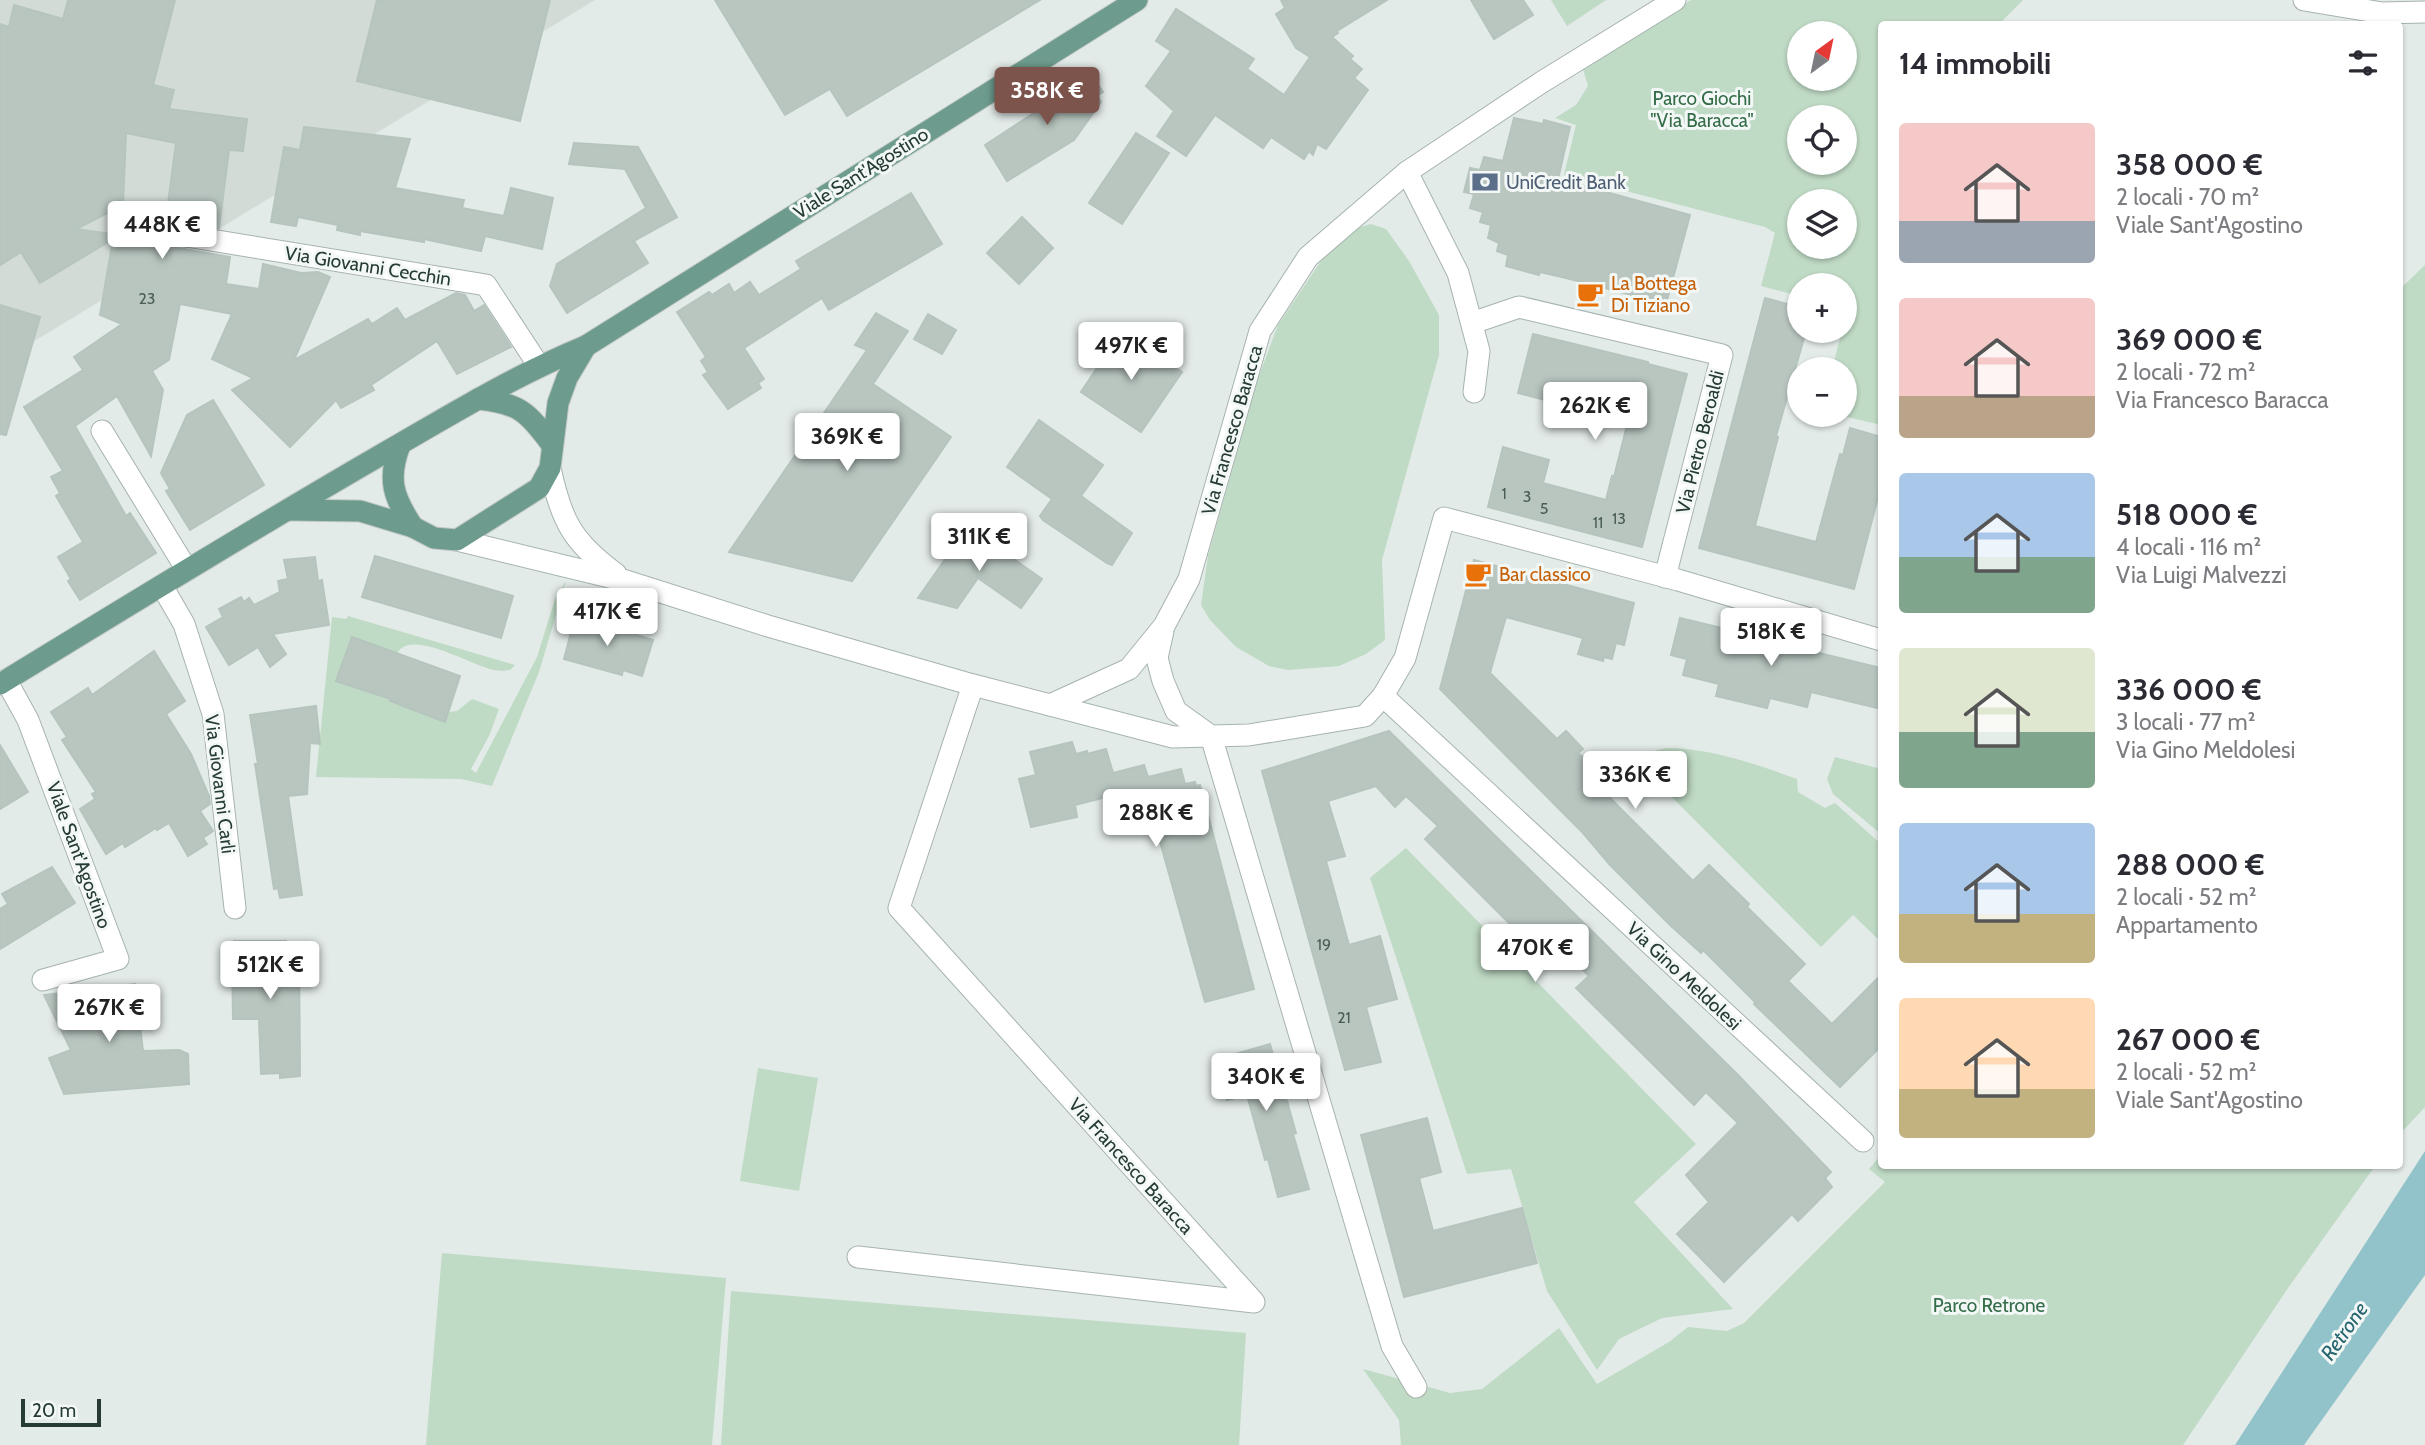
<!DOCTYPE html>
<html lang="it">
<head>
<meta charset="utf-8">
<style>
	:root { --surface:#fff; --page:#f7f7f7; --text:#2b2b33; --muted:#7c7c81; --accent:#7d544c }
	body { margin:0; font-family:Cabin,sans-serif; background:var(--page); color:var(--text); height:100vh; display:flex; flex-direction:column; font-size:26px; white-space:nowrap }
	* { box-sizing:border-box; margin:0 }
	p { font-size:23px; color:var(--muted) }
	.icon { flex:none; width:38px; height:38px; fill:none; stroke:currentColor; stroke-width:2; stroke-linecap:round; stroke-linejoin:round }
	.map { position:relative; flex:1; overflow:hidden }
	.panel { position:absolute; left:1878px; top:21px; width:525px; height:1148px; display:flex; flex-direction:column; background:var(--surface); border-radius:7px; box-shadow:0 2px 5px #0004 }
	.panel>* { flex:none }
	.needle { width:46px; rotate:33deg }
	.tools { position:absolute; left:1787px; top:21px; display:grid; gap:14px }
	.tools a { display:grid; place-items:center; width:70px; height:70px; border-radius:50%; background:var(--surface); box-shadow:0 2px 5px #0004; font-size:35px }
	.scale { position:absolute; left:21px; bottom:18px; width:80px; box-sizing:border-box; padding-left:7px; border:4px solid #253b34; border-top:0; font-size:19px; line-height:24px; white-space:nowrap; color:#253b34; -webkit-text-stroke:5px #f3f8f6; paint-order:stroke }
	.price { position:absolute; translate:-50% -60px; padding:0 16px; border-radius:7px; background:#fff; color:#222; font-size:23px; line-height:46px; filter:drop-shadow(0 2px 4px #0008) }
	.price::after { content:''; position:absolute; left:50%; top:42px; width:21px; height:16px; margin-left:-10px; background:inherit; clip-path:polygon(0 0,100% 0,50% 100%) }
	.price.current { background:var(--accent); color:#fff }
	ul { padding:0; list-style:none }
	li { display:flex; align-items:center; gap:21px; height:175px; padding:0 21px }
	li span { display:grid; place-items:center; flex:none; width:196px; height:140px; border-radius:7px; color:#555 }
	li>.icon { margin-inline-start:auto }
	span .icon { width:84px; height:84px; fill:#fffc; stroke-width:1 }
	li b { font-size:30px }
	h2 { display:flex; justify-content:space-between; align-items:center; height:84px; padding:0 21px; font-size:30px }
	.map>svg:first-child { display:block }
</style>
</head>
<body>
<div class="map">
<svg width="2425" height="1445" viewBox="0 0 2425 1445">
	<rect width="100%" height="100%" fill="#e3ebe8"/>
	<path fill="#d2dbd6" d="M 0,0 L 595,0 L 0,362 Z"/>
	<g fill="#bfdac5" fill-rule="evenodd">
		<path d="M 1551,0 L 1606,0 L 1567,26 Z"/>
		<path d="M 1691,0 L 2023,0 L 1999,24 L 1881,24 L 1881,425 L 1839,415 L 1844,415 L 1844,369 L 1832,369 L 1842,331 L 1844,331 L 1847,314 L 1845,313 L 1844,285 L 1799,285 L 1799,296 L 1761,286 L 1775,233 L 1765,227 L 1564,175 L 1576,125 L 1555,118 L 1576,105 L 1588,86 L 1583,69 ZM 1799,33 L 1844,33 L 1844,79 L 1799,79 ZM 1799,117 L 1844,117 L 1844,163 L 1799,163 ZM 1799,201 L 1844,201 L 1844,247 L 1799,247 Z"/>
		<path d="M 1371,224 L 1386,229 L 1409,261 L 1439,315 L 1439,355 L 1382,560 L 1385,640 L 1366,654 L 1339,666 L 1288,670 L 1269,666 L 1236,647 L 1210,620 L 1201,605 L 1208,556 L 1257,381 L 1278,325 L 1321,261 L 1354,229 Z"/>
		<path d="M 2425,265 L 2425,1107 L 2399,1135 L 2399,290 Z"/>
		<path d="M 566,581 L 539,672 L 492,786 L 461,779 L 316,777 L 332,617 L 346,619 L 348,616 L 515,665 L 510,670 C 505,671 499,671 494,670 C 472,666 409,627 397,654 L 352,637 L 336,681 L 391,699 L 390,702 L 444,721 L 448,712 L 457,711 L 472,699 L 499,709 L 489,736 L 471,769 L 476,773 L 537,657 L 555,599 Z"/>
		<path d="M 1666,748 C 1710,748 1756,764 1797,779 L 1798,792 L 1825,808 L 1835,803 L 1881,844 L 1881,942 L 1853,915 L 1821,947 L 1643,768 L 1616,797 C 1619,770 1640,752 1666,748 Z"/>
		<path d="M 1835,757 L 1881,769 L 1881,834 L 1833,794 L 1827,779 Z"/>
		<path d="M 1406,848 L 1696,1144 L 1634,1202 L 1733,1309 L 1662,1318 L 1619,1339 L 1597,1370 L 1547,1291 L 1511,1169 L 1467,1174 L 1370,878 Z"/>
		<path d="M 758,1068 L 818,1078 L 799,1191 L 740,1181 Z"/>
		<path d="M 1881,1155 L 1881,1166 L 2375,1166 L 2288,1288 L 2183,1445 L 1401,1445 L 1399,1420 L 1363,1369 L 1450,1393 L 1482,1389 L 1559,1328 L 1597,1384 L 1669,1342 L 1688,1327 L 1727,1331 L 1744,1323 L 1885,1182 L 1869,1169 Z"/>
		<path d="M 442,1253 L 726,1278 L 712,1445 L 426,1445 Z"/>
		<path d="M 731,1291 L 1246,1333 L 1239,1445 L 721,1445 Z"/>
	</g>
	<path fill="#92c3ca" d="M 2425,1151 L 2425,1275 L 2304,1445 L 2235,1445 Z"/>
	<g fill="#b9c6c0" stroke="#b6c4be" stroke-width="2">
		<path d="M 68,0 L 175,0 L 153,85 L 174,90 L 169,109 L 247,119 L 243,151 L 229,150 L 219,228 L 166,219 L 176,143 L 126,133 L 123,205 L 76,229 L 146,239 L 154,244 L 230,257 L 226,284 L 259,289 L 263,264 L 301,273 L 318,272 L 330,277 L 294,360 L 368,319 L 372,324 L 397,308 L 405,320 L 456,293 L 465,295 L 474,311 L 484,305 L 511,347 L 457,374 L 437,341 L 371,385 L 374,390 L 341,408 L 336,400 L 290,447 L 232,390 L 253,378 L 212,359 L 232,314 L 180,304 L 169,360 L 152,371 L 163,390 L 151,456 L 117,396 L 75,426 L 126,516 L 130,513 L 156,553 L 80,600 L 68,581 L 71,579 L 58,557 L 83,542 L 56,496 L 60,493 L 51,477 L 63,471 L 24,407 L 83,370 L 74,357 L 122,324 L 100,315 L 113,239 L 40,283 L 21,252 L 0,265 L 0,24 L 9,27 L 14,5 L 63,19 Z"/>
		<path d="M 377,0 L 550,0 L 520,121 L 357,81 Z"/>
		<path d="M 715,0 L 1040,0 L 847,116 L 830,89 L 785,115 Z"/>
		<path d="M 1281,0 L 1387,0 L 1337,31 L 1338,33 L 1332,37 L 1353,56 L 1350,59 L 1362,69 L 1354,78 L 1368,90 L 1326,149 L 1317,144 L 1313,155 L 1309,151 L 1304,159 L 1271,137 L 1263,148 L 1215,115 L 1186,156 L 1157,136 L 1174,111 L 1146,86 L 1171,51 L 1156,41 L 1176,9 L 1254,59 L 1247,69 L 1284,95 L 1310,57 L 1296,48 L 1276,14 L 1285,8 Z"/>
		<path d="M 1471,0 L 1523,0 L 1533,15 L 1494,39 Z"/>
		<path d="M 1089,71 L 1103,92 L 1097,96 L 1101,102 L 1074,140 L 1007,181 L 985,145 L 1049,103 L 1046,97 Z"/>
		<path d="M 1514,118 L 1543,124 L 1544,120 L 1570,127 L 1558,179 L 1690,215 L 1666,304 L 1566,278 L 1540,272 L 1539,275 L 1506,266 L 1508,255 L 1497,251 L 1499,243 L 1488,238 L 1491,225 L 1480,222 L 1483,212 L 1470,208 L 1474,194 L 1464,192 L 1470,168 L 1480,170 L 1484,157 L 1503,161 Z"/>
		<path d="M 304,127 L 410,139 L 395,188 L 464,200 L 462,208 L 504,216 L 511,188 L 553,198 L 542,249 L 485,236 L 481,251 L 424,239 L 424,242 L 360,231 L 360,235 L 337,230 L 338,225 L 298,217 L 296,226 L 271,222 L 284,147 L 300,150 Z"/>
		<path d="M 1136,133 L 1169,153 L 1122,224 L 1089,203 Z"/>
		<path d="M 574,143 L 638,147 L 677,217 L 634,241 L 648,263 L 567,313 L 550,286 L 557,264 L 646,208 L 625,169 L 569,164 Z"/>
		<path d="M 911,193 L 942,244 L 829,310 L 822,298 L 744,348 L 764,379 L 758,383 L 761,388 L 728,409 L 703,375 L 708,372 L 701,361 L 706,357 L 677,312 L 709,292 L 712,295 L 729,284 L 734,293 L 750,282 L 759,295 L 801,269 L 796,261 Z"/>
		<path d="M 1022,217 L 1053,248 L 1019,284 L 987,253 Z"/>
		<path d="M 1765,298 L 1799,307 L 1799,331 L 1806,331 L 1776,436 L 1778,437 L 1755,526 L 1816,542 L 1840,454 L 1843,455 L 1850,428 L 1881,437 L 1881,486 L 1854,589 L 1699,548 Z"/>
		<path d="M 0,305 L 40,317 L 6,435 L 0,434 Z"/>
		<path d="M 876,313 L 908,331 L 873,384 L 951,437 L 852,581 L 729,552 L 867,350 L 855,345 Z"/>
		<path d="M 928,314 L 956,330 L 942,354 L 914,339 Z"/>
		<path d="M 1121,332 L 1182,372 L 1141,432 L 1081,392 Z"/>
		<path d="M 1533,334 L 1648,362 L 1648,364 L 1687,374 L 1642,547 L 1488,507 L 1503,447 L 1549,460 L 1543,483 L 1606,500 L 1612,476 L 1614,477 L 1628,421 L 1626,420 L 1632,398 L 1570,382 L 1564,405 L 1518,393 Z"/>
		<path d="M 213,400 L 264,485 L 190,530 L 166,491 L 170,489 L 161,473 L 187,415 Z"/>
		<path d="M 1039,420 L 1103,465 L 1081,496 L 1132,533 L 1112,565 L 1107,563 L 1043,520 L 1040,516 L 1052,499 L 1007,467 Z"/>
		<path d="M 968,527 L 1042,579 L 1021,608 L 978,578 L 957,608 L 918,598 Z"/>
		<path d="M 375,556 L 513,596 L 501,638 L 362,597 Z"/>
		<path d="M 315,557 L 318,581 L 322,580 L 329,625 L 273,634 L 286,654 L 270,667 L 258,647 L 229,665 L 206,627 L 223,617 L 219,609 L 241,597 L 244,602 L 249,598 L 254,605 L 280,592 L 278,581 L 288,579 L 284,560 Z"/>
		<path d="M 1474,560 L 1634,603 L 1624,645 L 1616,643 L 1612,659 L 1604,657 L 1603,661 L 1578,654 L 1583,638 L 1506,617 L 1490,673 L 1557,739 L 1566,731 L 1583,749 L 1578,753 L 1587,761 L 1584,765 L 1591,772 L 1588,776 L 1693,881 L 1709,865 L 1749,904 L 1747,907 L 1805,964 L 1788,981 L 1832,1024 L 1881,975 L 1881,1046 L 1840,1087 L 1754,1004 L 1755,1002 L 1703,950 L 1701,953 L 1670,925 L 1610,865 L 1583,833 L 1440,689 Z"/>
		<path d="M 575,617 L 653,640 L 642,676 L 623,670 L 622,675 L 564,659 Z"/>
		<path d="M 1680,618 L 1734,631 L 1735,629 L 1783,642 L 1782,644 L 1881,668 L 1881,709 L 1811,692 L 1807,707 L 1770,698 L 1767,708 L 1716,696 L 1719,684 L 1683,675 L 1687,659 L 1671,655 Z"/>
		<path d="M 352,637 L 460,676 L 445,722 L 390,701 L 391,699 L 336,681 Z"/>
		<path d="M 154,651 L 185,701 L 166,714 L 191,754 L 209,796 L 210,804 L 200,811 L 213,831 L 203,838 L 207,844 L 188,856 L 169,823 L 157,830 L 156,828 L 125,847 L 123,843 L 106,854 L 80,809 L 95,799 L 92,794 L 96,792 L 62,740 L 67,737 L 51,712 L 88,688 L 92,695 Z"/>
		<path d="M 316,706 L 320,744 L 310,743 L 307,794 L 288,796 L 302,895 L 280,898 L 278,888 L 274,889 L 255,764 L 258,764 L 250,715 Z"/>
		<path d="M 1389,731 L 1737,1074 L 1831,1172 L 1825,1178 L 1832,1187 L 1798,1221 L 1792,1214 L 1724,1282 L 1677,1234 L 1709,1202 L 1686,1175 L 1738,1123 L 1706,1092 L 1694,1105 L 1576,988 L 1589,976 L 1555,943 L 1542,956 L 1425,839 L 1438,826 L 1406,796 L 1395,807 L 1376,786 L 1328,801 L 1345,856 L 1326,861 L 1349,945 L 1380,936 L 1397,999 L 1366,1007 L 1381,1062 L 1345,1070 L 1262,771 Z"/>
		<path d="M 1072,742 L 1076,754 L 1087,751 L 1087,754 L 1106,749 L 1113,773 L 1144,765 L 1148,777 L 1181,769 L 1185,784 L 1195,782 L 1196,786 L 1200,785 L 1254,989 L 1205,1002 L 1148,799 L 1121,807 L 1118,794 L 1075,805 L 1077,817 L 1031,827 L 1019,779 L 1036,775 L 1030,752 Z"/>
		<path d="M 0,745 L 28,792 L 0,809 Z"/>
		<path d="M 52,867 L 75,903 L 0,949 L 0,909 L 8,904 L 2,894 Z"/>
		<path d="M 234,941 L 286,941 L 286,947 L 299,947 L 300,1076 L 280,1078 L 280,1073 L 261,1074 L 259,1019 L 233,1019 L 232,961 L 235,961 Z"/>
		<path d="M 135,984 L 143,1051 L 179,1050 L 188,1054 L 189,1084 L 64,1094 L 49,1058 L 71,1050 L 44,995 Z"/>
		<path d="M 1270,1044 L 1286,1102 L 1287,1101 L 1296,1133 L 1293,1134 L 1309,1189 L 1278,1197 L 1268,1159 L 1265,1160 L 1247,1095 L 1227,1100 L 1215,1060 Z"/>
		<path d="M 1427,1118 L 1441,1172 L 1419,1178 L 1433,1231 L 1522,1208 L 1537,1263 L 1404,1297 L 1361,1135 Z"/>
	</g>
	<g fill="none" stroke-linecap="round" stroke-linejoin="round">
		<g stroke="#a6b3ae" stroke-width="23">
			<g id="minor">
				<path d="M 2304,0 L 2382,13 L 2425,12"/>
				<path d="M 1407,172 L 1458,273 L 1479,351 L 1474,392"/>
				<path d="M 156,231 L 486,285 L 539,366"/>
				<path d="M 1472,323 L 1519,307 L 1722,355 L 1665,577"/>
				<path d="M 102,431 L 187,570"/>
				<path d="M 550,468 C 561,520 572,542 616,574"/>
				<path d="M 457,540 L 626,581 L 768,626 L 973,685 L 1173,737 L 1249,735 L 1365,716 L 1383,696 L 1405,658 L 1444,518 L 1678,580 L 1881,640"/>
				<path d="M 162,586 L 184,624 L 213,714 L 235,908"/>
				<path d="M 1163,631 L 1157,658 L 1163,681 L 1176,711 L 1211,736"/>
				<path d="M 6,680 L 28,720 L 118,959 L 43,980"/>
				<path d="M 1383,696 L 1863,1141"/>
				<path d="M 1050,705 L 1129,669 L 1164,626 L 1189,579 L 1260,331 L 1308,257 L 1407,172 L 1542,82 L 1675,0"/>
				<path d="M 1211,736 L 1392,1346 L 1416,1387"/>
				<path d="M 858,1257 L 1254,1302 L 899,908 L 973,685"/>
			</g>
		</g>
		<g stroke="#c2c8c6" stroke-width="23">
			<g id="major">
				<path d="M 478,399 C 519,403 528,412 552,445"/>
				<path d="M 400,445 C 387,479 393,497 413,527"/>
				<path d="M 288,510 L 360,511 L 413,527 L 434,538 L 457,540 L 539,488 L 550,468 L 558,403 L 567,378 L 586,346"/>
				<path d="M 0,684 C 126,607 251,530 379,456 C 447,417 513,376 586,346 L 1137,0"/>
			</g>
		</g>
		<use href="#minor" stroke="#fff" stroke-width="21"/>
		<use href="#major" stroke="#6d9c8e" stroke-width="21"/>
	</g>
	<defs>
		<g id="bank-bare" transform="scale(2.1)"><path d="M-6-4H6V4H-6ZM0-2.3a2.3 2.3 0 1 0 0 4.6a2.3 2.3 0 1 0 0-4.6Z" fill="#5c6f8a" stroke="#f3f8f6" stroke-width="2.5" paint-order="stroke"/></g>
		<g id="cafe-bare" transform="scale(2.1)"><path d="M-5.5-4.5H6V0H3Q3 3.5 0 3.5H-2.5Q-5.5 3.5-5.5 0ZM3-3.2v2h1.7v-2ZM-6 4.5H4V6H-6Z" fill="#e8710a" stroke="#f3f8f6" stroke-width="2.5" paint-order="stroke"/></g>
	</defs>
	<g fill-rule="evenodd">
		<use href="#bank-bare" x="1485" y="182"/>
		<use href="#cafe-bare" x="1590" y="294"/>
		<use href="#cafe-bare" x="1478" y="574"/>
	</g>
	<g text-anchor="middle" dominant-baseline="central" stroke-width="6" stroke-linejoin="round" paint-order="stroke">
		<g font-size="16" fill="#4a5e57">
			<text x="147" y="298">23</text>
			<text x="1504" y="493">1</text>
			<text x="1527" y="496">3</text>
			<text x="1544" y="508">5</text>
			<text x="1619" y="518">13</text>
			<text x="1598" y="522">11</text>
			<text x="1324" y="944">19</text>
			<text x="1344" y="1017">21</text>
		</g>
		<g font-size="19" fill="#346d48" stroke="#f3f8f6">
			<text x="1702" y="98">Parco Giochi<tspan x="1702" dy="22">"Via Baracca"</tspan></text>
			<text x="1989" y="1305">Parco Retrone</text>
		</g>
		<g font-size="19" fill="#253b34" stroke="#f3f8f6">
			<text transform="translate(861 173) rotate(-32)">Viale Sant'Agostino</text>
			<text transform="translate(368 266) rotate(9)">Via Giovanni Cecchin</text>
			<text transform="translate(1232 430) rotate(-74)">Via Francesco Baracca</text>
			<text transform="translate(1700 442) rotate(-76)">Via Pietro Beroaldi</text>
			<text transform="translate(220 784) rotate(83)">Via Giovanni Carli</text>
			<text transform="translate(79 855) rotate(70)">Viale Sant'Agostino</text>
			<text transform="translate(1684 976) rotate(43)">Via Gino Meldolesi</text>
			<text transform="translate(1131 1166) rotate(48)">Via Francesco Baracca</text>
		</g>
		<g font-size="19" fill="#4e5e75" stroke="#f3f8f6" text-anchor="start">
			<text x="1506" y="182">UniCredit Bank</text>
		</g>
		<g font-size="19" fill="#c56008" stroke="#f3f8f6" text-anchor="start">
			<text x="1611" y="283">La Bottega<tspan x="1611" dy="22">Di Tiziano</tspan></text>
			<text x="1499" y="574">Bar classico</text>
		</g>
		<g font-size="21" font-style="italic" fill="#266570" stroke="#f3f8f6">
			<text transform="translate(2344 1331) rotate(-55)">Retrone</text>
		</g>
	</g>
</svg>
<div class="tools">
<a><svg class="needle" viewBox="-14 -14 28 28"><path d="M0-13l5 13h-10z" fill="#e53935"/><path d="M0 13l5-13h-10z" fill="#7c7c81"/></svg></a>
<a><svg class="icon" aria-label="locate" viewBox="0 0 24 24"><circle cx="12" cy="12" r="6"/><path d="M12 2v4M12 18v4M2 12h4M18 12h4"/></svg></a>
<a><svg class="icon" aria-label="layers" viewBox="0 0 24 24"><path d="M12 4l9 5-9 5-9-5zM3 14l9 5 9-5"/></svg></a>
<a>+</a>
<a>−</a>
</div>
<div class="scale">20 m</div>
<b class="price current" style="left:1047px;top:127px">358K €</b>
<b class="price" style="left:162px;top:261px">448K €</b>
<b class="price" style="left:1131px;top:382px">497K €</b>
<b class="price" style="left:1595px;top:442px">262K €</b>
<b class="price" style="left:847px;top:473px">369K €</b>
<b class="price" style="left:979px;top:573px">311K €</b>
<b class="price" style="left:607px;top:648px">417K €</b>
<b class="price" style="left:1771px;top:668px">518K €</b>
<b class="price" style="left:1635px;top:811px">336K €</b>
<b class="price" style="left:1156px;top:849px">288K €</b>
<b class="price" style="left:1535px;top:984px">470K €</b>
<b class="price" style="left:270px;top:1001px">512K €</b>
<b class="price" style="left:109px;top:1044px">267K €</b>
<b class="price" style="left:1266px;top:1113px">340K €</b>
<section class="panel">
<h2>14 immobili<svg class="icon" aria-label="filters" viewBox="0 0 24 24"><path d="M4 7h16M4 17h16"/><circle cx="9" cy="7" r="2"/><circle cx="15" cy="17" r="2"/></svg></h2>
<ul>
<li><span style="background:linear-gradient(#f6c9c9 70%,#9aa5b1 0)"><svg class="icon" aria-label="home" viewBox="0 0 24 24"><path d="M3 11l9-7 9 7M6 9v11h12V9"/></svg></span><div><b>358 000 €</b><p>2 locali · 70 m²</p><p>Viale Sant'Agostino</p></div></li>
<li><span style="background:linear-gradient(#f6c9c9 70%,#b9a48a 0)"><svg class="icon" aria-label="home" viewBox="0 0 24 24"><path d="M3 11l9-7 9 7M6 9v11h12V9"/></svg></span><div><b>369 000 €</b><p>2 locali · 72 m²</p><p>Via Francesco Baracca</p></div></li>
<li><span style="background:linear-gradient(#a9c7e8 60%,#7fa58c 0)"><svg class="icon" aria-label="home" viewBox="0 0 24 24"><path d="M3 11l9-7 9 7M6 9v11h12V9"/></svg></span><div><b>518 000 €</b><p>4 locali · 116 m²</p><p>Via Luigi Malvezzi</p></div></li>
<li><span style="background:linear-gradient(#dfe7d0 60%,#7fa58c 0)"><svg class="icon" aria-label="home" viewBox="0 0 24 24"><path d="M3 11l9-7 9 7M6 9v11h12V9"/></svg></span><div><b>336 000 €</b><p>3 locali · 77 m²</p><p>Via Gino Meldolesi</p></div></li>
<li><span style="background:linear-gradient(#a9c7e8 65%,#c2b280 0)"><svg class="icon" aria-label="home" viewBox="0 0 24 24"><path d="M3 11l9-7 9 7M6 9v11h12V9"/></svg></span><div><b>288 000 €</b><p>2 locali · 52 m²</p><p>Appartamento</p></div></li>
<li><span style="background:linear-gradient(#ffd9b3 65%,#c2b280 0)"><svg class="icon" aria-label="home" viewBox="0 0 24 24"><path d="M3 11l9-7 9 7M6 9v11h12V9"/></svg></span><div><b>267 000 €</b><p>2 locali · 52 m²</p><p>Viale Sant'Agostino</p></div></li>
</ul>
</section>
</div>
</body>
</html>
